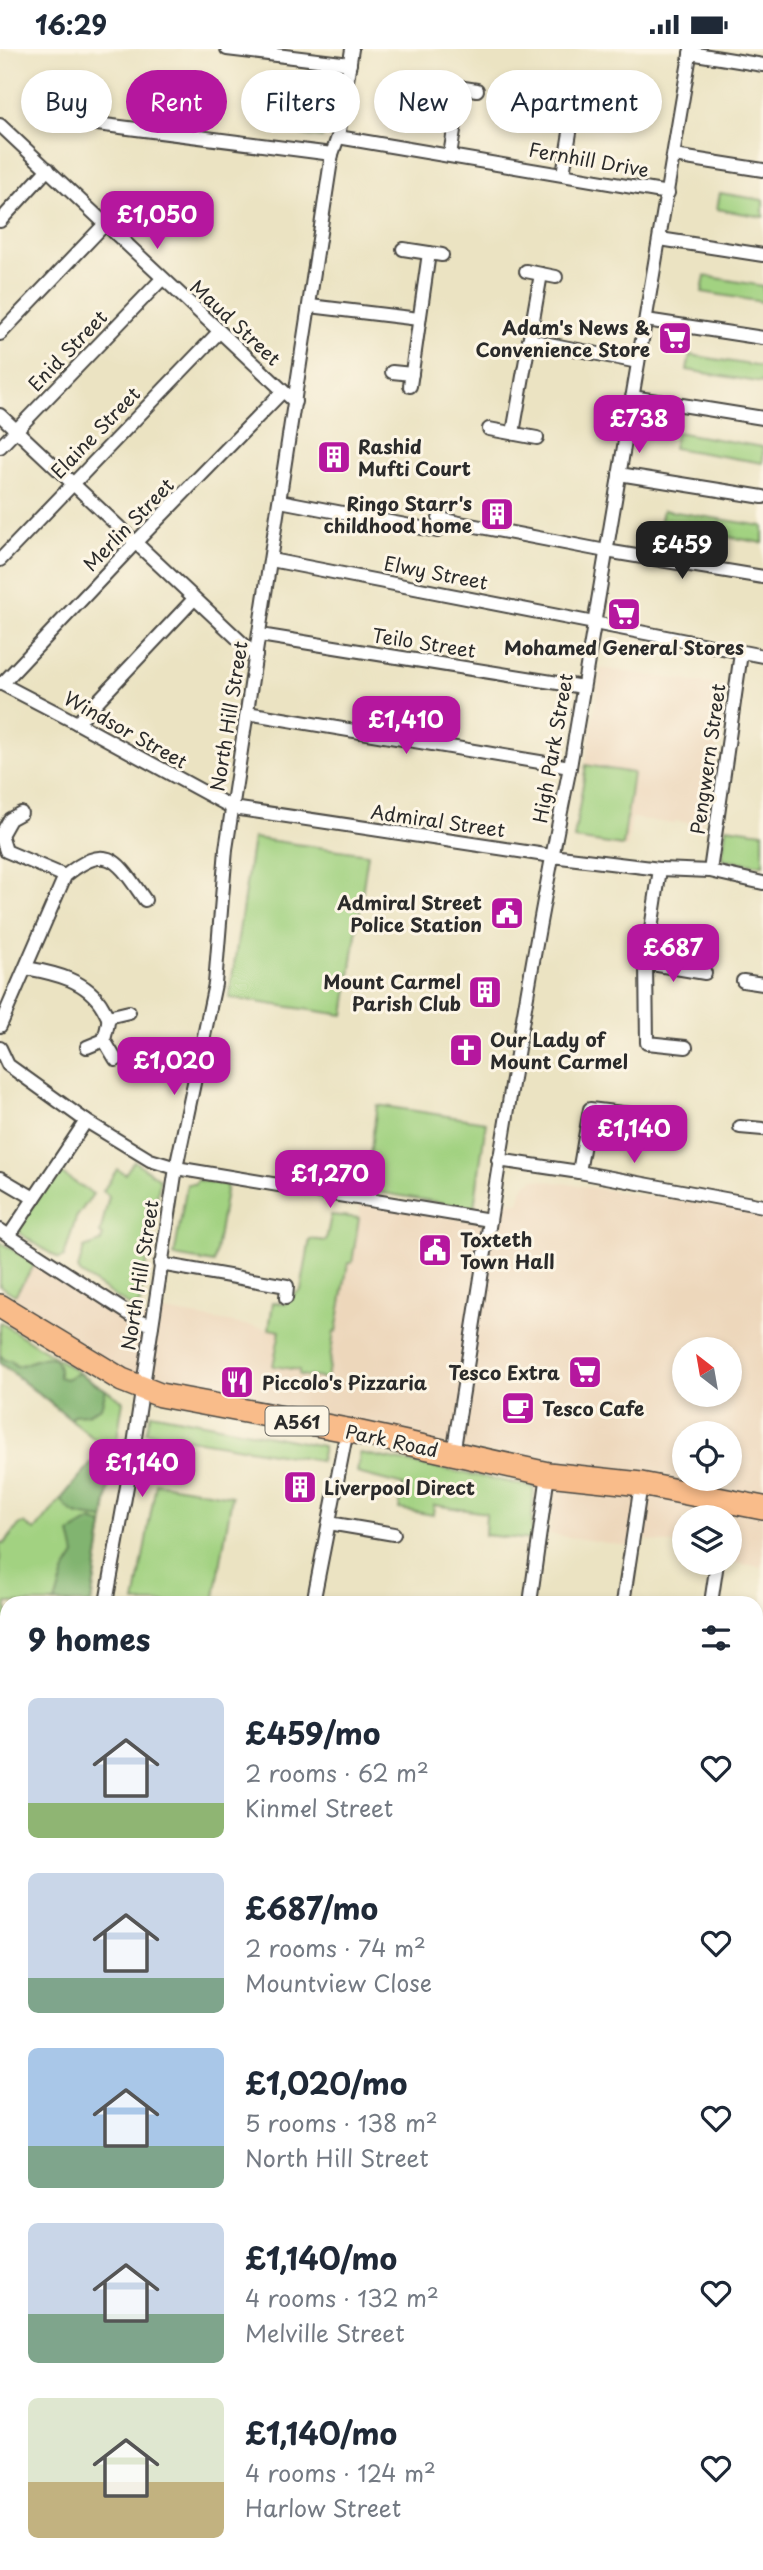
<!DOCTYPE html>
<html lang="en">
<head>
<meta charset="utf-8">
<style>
	:root { --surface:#fff; --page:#f6f6f7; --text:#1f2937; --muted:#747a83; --accent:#b5179e }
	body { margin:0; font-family:"Playpen Sans",sans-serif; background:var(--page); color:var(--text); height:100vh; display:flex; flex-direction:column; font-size:26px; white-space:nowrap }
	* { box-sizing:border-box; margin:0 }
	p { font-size:23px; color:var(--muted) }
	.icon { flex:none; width:38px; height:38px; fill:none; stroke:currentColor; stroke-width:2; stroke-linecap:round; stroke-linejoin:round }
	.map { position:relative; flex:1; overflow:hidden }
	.details { position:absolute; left:0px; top:1547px; width:763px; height:975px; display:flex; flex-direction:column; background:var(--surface); border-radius:21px 21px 0 0; box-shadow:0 4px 10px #0003 }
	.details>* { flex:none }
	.hud { position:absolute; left:21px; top:21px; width:721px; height:63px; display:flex; gap:14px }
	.needle { width:46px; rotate:329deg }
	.buttons { position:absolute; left:672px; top:1288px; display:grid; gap:14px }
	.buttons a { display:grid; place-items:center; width:70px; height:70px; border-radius:50%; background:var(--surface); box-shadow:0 4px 10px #0003; font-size:35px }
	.price { position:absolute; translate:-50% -60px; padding:0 16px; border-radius:14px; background:var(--accent); color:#fff; font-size:23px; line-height:46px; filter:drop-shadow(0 2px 4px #0008) }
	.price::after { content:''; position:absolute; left:50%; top:42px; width:21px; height:16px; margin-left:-10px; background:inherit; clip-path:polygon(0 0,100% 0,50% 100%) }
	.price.selected { background:#222; color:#fff }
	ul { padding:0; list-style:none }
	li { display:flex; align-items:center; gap:21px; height:175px; padding:0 28px }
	li span { display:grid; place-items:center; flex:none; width:196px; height:140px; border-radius:10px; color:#555 }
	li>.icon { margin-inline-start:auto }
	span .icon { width:84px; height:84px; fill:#fffc; stroke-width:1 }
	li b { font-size:30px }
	h2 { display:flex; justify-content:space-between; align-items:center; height:84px; padding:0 28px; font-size:30px }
	.pill { padding:0 24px; border-radius:32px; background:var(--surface); box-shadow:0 4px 10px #0003; font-size:24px; line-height:63px }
	.pill.selected { background:var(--accent); color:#fff }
	.status { display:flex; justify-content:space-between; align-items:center; height:49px; padding:0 35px; background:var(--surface); direction:ltr }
	.status svg { height:19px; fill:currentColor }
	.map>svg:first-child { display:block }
</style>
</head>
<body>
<div class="status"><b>16:29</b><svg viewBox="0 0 49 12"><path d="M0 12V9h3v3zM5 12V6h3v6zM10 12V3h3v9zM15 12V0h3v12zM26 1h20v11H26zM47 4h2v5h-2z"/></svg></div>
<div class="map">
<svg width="763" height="2521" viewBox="0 0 763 2521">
	<rect width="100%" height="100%" fill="#fcf5e5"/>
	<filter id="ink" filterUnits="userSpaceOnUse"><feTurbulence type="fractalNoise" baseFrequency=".0143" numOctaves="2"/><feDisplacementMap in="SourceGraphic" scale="14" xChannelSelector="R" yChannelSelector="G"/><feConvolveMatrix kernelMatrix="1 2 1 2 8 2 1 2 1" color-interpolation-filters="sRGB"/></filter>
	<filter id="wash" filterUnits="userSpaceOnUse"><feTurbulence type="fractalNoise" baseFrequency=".00686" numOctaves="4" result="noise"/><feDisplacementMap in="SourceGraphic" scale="28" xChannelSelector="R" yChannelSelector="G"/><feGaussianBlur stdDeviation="1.57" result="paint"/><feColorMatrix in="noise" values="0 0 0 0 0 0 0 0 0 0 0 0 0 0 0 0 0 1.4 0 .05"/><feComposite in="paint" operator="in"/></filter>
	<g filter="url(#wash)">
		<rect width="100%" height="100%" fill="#ebe3c2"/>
		<g fill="#edd7bb" fill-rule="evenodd">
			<path d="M 601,619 L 728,638 L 702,776 L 675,772 L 675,775 L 632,769 L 627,799 L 573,791 Z"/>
			<path d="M 535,1130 L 763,1164 L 763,1518 L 730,1513 L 730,1468 L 684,1468 L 684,1497 L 639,1490 L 627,1497 L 549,1485 L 556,1435 L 556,1413 L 472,1402 L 155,1335 L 124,1323 L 11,1251 L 37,1211 L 133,1273 L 165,1262 L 280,1282 L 274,1317 L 300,1321 L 300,1326 L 326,1330 L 348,1213 L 352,1213 L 361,1154 L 473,1172 L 510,1152 L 519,1154 L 524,1136 ZM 684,1300 L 730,1300 L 730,1346 L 684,1346 ZM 684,1384 L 730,1384 L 730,1430 L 684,1430 Z"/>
		</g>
		<path fill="#ccc2b9" d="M 0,1852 L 7,1857 L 7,2077 L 0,2121 Z"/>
		<g fill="#a2d281" stroke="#667e56" stroke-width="2">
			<path d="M 309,18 L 333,20 L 322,89 L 282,83 L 286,53 L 303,54 Z"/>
			<path d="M 720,144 L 763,151 L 763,168 L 717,160 Z"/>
			<path d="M 705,227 L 763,237 L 763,253 L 702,243 Z"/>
			<path d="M 690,306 L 763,318 L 763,334 L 687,321 Z"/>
			<path d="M 676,383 L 763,398 L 763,414 L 673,399 Z"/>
			<path d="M 663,461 L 763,477 L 763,494 L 660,476 Z"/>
			<path d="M 586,716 L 633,724 L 623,797 L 574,790 Z"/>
			<path d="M 726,778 L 763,783 L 763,816 L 722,811 Z"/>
			<path d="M 253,789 L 368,805 L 344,966 L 229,949 Z"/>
			<path d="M 377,1056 L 486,1073 L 474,1159 L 365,1141 Z"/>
			<path d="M 134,1112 L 160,1130 L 140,1255 L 131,1258 L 81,1225 L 78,1220 L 84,1199 L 101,1193 L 103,1187 L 100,1185 L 109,1147 L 103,1142 L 117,1120 L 125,1125 Z"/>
			<path d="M 56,1121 L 93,1145 L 76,1169 L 64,1208 L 59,1210 L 16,1182 Z"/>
			<path d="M 198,1131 L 227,1136 L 214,1214 L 174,1207 L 187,1135 L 194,1135 Z"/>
			<path d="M 331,1166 L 359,1169 L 352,1214 L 348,1214 L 336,1283 L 334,1283 L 327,1330 L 299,1326 L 299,1321 L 273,1317 L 280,1282 L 269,1280 L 273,1253 L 286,1255 L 287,1250 L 301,1241 L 310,1190 L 326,1192 Z"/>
			<path d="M 0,1193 L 35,1215 L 15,1246 L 0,1237 Z"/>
			<path d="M 0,1273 L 123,1352 L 91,1554 L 7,1554 L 7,1712 L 0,1706 L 0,1493 L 4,1495 L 20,1475 L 24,1474 L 35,1482 L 80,1427 L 107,1400 L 0,1314 Z"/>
			<path d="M 151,1364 L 323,1397 L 320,1412 L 146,1383 Z"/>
			<path d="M 360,1404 L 534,1438 L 531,1491 L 485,1486 L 486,1464 L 434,1456 L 433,1466 L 399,1460 L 403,1436 L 357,1424 Z"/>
			<path d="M 156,1434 L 232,1447 L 214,1554 L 135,1554 Z"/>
			<path d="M 84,2515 L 364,2515 L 359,2521 L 81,2521 Z"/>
		</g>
		<g fill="#81b46f" stroke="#56704d" stroke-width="2">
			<path d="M 0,1306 L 5,1311 L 11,1311 L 16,1317 C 29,1317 61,1291 59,1328 L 66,1330 L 79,1324 L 106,1341 L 101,1358 L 87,1365 L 73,1366 L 71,1370 L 0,1314 Z"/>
			<path d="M 105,1398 L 114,1404 L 104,1470 C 84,1466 72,1470 61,1450 Z"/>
			<path d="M 92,1471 L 103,1476 L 91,1554 L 55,1554 L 64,1524 L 75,1506 L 70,1484 Z"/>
		</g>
	</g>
	<g filter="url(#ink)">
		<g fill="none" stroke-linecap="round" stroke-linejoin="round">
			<g stroke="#484742" stroke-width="16">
				<g id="street">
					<path d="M 227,0 L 350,15"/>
					<path d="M 690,4 L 763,16"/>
					<path d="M 438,35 L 477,41"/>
					<path d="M 555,44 L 595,51"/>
					<path d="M 50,69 L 332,105"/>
					<path d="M 0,76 L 295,353"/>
					<path d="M 338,88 L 668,144"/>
					<path d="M 450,106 L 461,38"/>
					<path d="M 674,107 L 763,121"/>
					<path d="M 563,125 L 576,48"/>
					<path d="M 0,172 L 48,120"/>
					<path d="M 660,190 L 763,206"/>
					<path d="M 403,200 L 442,206"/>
					<path d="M 526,222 L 556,228"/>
					<path d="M 310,257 L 419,270"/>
					<path d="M 646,271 L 763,289"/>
					<path d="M 0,285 L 105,175"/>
					<path d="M 529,291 L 638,313"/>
					<path d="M 392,323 L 412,325"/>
					<path d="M 410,337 L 429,204"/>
					<path d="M 632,348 L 763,369"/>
					<path d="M 0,366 L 256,607"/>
					<path d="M 489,380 L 537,389"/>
					<path d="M 513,384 L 541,225"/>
					<path d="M 0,398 L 162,230"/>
					<path d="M 619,425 L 763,448"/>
					<path d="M 280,452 L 437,482 L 442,460"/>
					<path d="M 439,470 L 606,502 L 763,528"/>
					<path d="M 0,511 L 219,283"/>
					<path d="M 271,511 L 763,607"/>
					<path d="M 260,586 L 583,638"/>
					<path d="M 0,634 L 77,674 L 233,759 L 552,807 L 660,820 L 710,822 L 763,834"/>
					<path d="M 2,635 L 135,494 L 282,343"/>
					<path d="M 247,664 L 570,718"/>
					<path d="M 77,674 L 194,550"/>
					<path d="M 21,764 L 10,770 L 1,786 L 6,802 L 65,827"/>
					<path d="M 660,820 L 646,914 L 647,994 L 686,998"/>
					<path d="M 710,822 L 741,604"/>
					<path d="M 646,914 L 705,924"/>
					<path d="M 26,919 C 54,924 88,931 103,959 C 103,959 108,968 108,969 C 109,975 105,985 104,991 L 87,998"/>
					<path d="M 743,932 L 763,935"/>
					<path d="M 108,968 L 129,963"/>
					<path d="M 0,977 L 65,827 C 109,791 118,813 145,851"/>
					<path d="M 104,991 L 116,1011"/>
					<path d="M 0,999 L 8,1016 L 86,1072 L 150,1111 L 176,1119 L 490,1171"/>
					<path d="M 740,1078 L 763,1080"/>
					<path d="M 498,1111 L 579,1123 L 763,1157"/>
					<path d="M 579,1123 L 590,1060 L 655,1068 L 675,1066"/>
					<path d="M 0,1129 L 34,1149"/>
					<path d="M 0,1181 L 137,1270 L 152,1276"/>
					<path d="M 9,1187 L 86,1072"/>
					<path d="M 160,1215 L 287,1237 L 286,1249"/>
					<path d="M 453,1405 C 490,1176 523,946 570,718 L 691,0"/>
					<path d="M 329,1474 L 394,1485"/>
					<path d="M 106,1554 L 131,1415 L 176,1119 L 215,935 L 226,800 L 332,105 L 338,88 L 352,0"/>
					<path d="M 313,1554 L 347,1381"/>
					<path d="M 530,1554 L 548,1425"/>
					<path d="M 623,1554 L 641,1435"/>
					<path d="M 711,1554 L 717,1514"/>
					<path d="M 0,1712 L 7,1718"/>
					<path d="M 756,1726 L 763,1727"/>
					<path d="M 756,1818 L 763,1773"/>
					<path d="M 0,1835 L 7,1841"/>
					<path d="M 756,2006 L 763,2007"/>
					<path d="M 756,2183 L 763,2184"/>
					<path d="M 0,2211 L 7,2176"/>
					<path d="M 756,2394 L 761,2371"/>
					<path d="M 0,2414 L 7,2418"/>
					<path d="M 377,2521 L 378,2515"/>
					<path d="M 450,2521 L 451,2515"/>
					<path d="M 520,2521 L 521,2515"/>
					<path d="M 591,2521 L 592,2515"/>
					<path d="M 660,2521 L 661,2515"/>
					<path d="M 731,2521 L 732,2515"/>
				</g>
			</g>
			<g stroke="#484742" stroke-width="26">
				<path id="highway" d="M 0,1257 L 122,1331 L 160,1346 L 347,1381 L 548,1425 L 641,1435 L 763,1459"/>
			</g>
			<use href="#street" stroke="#fff" stroke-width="12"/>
			<use href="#highway" stroke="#f9bc8a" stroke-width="23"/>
		</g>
	</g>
	<defs>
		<g id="supermarket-square" transform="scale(1.75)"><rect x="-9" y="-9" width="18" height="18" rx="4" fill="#b5179e" stroke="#fcf5e5"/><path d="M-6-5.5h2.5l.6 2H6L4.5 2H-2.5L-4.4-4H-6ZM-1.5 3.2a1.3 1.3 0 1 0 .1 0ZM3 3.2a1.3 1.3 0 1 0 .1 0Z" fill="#fff"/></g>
		<g id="building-square" transform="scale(1.75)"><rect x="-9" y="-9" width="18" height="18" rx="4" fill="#b5179e" stroke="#fcf5e5"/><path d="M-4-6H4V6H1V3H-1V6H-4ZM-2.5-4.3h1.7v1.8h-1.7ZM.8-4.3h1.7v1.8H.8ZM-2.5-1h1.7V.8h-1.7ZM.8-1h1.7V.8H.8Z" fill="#fff"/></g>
		<g id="civic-square" transform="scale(1.75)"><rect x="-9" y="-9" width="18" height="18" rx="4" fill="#b5179e" stroke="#fcf5e5"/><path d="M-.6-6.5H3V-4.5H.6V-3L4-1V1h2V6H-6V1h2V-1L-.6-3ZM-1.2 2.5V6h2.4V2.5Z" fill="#fff"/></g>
		<g id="church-square" transform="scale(1.75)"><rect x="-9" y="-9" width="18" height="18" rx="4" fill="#b5179e" stroke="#fcf5e5"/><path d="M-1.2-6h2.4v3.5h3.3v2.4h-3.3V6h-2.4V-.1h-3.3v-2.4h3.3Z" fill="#fff"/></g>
		<g id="restaurant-square" transform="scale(1.75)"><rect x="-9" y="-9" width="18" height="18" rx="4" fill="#b5179e" stroke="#fcf5e5"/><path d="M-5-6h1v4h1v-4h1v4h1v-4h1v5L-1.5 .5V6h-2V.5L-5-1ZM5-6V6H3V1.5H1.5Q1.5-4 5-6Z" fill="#fff"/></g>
		<g id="cafe-square" transform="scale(1.75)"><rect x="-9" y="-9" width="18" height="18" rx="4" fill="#b5179e" stroke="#fcf5e5"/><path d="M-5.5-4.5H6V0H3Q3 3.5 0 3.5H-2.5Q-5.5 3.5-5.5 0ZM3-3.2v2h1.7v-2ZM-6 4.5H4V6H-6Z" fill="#fff"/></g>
	</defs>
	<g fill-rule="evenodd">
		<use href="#supermarket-square" x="675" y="289"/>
		<use href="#building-square" x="334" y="408"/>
		<use href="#building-square" x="497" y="465"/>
		<use href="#supermarket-square" x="624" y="565"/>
		<use href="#civic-square" x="507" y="864"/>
		<use href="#building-square" x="485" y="943"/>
		<use href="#church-square" x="466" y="1001"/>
		<use href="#civic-square" x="435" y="1201"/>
		<use href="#supermarket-square" x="585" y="1323"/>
		<use href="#restaurant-square" x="237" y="1333"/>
		<use href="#cafe-square" x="518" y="1359"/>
		<use href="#building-square" x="300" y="1438"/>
	</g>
	<g text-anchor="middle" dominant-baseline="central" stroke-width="6" stroke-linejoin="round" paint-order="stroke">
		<rect fill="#fcf5e5" stroke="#6a6863" stroke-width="2" x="265.5" y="1357.5" width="63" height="29" rx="5"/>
		<g font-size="18" font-weight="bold" fill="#2b2b2b">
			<text x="297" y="1372">A561</text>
		</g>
		<g font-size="19" fill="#2b2b2b" stroke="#fcf5e5">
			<text transform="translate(589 110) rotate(10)">Fernhill Drive</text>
			<text transform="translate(236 273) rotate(43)">Maud Street</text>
			<text transform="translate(67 301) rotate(-46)">Enid Street</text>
			<text transform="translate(95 383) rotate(-46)">Elaine Street</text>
			<text transform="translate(128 475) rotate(-46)">Merlin Street</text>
			<text transform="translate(436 523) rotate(11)">Elwy Street</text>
			<text transform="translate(424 593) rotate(9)">Teilo Street</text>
			<text transform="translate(228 667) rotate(-81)">North Hill Street</text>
			<text transform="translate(126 680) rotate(29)">Windsor Street</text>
			<text transform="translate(552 699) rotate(-80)">High Park Street</text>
			<text transform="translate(707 710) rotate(-82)">Pengwern Street</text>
			<text transform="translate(438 771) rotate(8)">Admiral Street</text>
			<text transform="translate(139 1226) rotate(-81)">North Hill Street</text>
			<text transform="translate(392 1391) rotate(12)">Park Road</text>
		</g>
		<g font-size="19" font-weight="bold" fill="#2b2b2b" stroke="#fcf5e5" text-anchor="start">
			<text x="650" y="278" text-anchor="end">Adam's News &amp;<tspan x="650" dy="22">Convenience Store</tspan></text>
			<text x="358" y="397">Rashid<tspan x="358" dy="22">Mufti Court</tspan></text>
			<text x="472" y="454" text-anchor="end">Ringo Starr's<tspan x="472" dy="22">childhood home</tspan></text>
			<text x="624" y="598" text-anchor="middle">Mohamed General Stores</text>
			<text x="482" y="853" text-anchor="end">Admiral Street<tspan x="482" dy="22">Police Station</tspan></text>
			<text x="461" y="932" text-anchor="end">Mount Carmel<tspan x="461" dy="22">Parish Club</tspan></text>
			<text x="490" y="990">Our Lady of<tspan x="490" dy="22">Mount Carmel</tspan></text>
			<text x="460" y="1190">Toxteth<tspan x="460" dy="22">Town Hall</tspan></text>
			<text x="560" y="1323" text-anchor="end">Tesco Extra</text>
			<text x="262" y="1333">Piccolo's Pizzaria</text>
			<text x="542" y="1359">Tesco Cafe</text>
			<text x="324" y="1438">Liverpool Direct</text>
		</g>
	</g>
</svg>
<div class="buttons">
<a><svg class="needle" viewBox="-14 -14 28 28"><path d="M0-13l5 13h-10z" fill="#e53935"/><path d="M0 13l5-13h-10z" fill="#747a83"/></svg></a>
<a><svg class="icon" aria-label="locate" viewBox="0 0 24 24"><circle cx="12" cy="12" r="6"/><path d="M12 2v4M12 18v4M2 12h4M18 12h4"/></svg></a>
<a><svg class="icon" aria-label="layers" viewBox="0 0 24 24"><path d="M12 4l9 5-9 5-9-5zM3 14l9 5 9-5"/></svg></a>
</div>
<b class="price" style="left:157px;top:202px">£1,050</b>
<b class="price" style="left:639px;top:406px">£738</b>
<b class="price selected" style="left:682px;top:532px">£459</b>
<b class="price" style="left:406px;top:707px">£1,410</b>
<b class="price" style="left:673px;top:935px">£687</b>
<b class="price" style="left:174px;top:1048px">£1,020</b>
<b class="price" style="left:634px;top:1116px">£1,140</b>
<b class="price" style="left:330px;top:1161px">£1,270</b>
<b class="price" style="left:142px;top:1450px">£1,140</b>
<div class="hud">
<a class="pill">Buy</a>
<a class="pill selected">Rent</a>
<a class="pill">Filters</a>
<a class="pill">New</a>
<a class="pill">Apartment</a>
</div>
<section class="details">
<h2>9 homes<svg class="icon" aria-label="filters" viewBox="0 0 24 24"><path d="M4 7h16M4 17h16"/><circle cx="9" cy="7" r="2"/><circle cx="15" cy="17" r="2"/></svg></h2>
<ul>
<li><span style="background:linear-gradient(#c9d6e8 75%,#8fb573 0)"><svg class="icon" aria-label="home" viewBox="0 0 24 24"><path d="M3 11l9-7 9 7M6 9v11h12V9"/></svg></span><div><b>£459/mo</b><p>2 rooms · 62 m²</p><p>Kinmel Street</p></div><svg class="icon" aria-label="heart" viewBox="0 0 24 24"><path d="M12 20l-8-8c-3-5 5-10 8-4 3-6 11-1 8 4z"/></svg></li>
<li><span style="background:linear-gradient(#c9d6e8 75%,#7fa58c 0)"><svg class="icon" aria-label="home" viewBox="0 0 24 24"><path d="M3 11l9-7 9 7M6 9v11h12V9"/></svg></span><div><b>£687/mo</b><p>2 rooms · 74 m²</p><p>Mountview Close</p></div><svg class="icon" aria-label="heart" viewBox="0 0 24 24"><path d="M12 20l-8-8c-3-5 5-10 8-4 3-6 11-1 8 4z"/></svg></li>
<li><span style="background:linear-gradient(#a9c7e8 70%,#7fa58c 0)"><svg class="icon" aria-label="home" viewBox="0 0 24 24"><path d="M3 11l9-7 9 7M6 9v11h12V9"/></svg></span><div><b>£1,020/mo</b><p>5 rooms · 138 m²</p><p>North Hill Street</p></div><svg class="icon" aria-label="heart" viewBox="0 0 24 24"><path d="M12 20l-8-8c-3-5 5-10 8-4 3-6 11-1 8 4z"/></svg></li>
<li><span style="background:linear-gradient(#c9d6e8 65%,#7fa58c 0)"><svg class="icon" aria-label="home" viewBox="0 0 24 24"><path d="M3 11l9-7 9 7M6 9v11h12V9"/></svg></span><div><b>£1,140/mo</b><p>4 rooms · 132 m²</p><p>Melville Street</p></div><svg class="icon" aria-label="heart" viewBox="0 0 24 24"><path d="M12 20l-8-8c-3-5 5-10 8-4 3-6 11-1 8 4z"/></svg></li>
<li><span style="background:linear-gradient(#dfe7d0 60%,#c2b280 0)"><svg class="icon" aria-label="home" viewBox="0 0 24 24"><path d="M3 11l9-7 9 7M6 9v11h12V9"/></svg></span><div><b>£1,140/mo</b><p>4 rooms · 124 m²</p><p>Harlow Street</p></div><svg class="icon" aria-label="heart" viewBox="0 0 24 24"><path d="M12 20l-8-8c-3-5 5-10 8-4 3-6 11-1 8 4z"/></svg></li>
</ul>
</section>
</div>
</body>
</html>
